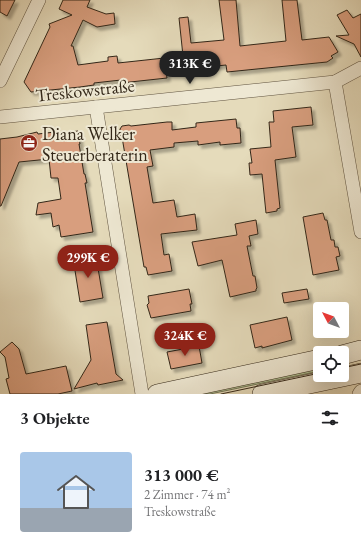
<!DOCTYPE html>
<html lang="de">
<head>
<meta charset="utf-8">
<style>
	:root { --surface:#fff; --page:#f6f6f6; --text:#202124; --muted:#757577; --line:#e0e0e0; --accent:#8f2418 }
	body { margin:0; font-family:"EB Garamond",serif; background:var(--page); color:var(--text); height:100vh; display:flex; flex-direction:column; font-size:15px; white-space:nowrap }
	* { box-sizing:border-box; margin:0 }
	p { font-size:13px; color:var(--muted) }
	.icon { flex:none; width:22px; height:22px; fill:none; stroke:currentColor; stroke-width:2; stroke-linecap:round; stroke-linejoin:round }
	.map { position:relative; height:394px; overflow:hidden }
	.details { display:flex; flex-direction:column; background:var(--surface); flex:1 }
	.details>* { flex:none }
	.needle { width:26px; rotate:311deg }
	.tools { position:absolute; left:313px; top:302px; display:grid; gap:8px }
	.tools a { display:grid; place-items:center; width:36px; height:36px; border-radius:4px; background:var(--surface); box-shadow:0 4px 16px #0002; font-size:20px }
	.price { position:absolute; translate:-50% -34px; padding:0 9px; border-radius:14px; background:var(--accent); color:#fff; font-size:13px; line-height:26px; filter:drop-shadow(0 1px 2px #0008) }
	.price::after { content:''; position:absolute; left:50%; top:24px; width:12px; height:9px; margin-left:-6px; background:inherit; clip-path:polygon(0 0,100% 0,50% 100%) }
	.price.active { background:#222; color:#fff }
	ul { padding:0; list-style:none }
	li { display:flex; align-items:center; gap:12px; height:100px; padding:0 20px }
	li+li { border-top:1px solid var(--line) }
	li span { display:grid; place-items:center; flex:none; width:112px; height:80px; border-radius:4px; color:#555 }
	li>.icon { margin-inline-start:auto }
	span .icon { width:48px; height:48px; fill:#fffc; stroke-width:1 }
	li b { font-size:17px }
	h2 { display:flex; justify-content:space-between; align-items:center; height:48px; padding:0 20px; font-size:17px }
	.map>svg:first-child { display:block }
</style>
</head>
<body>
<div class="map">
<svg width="361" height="394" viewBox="0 0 361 394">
	<defs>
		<filter id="shadow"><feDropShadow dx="3.5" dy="3.5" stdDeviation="1" flood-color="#0004"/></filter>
	</defs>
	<rect width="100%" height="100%" fill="#e5dbbb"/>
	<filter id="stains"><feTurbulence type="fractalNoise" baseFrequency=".005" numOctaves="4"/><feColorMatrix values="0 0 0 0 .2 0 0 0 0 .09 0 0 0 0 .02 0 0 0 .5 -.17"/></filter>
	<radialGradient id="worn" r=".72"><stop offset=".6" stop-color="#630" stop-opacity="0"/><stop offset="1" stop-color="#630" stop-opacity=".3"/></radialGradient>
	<path fill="#afc194" stroke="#717456" d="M 320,365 L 320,371 L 210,394 L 180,394 Z"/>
	<g fill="#d89e7e" stroke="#332718" filter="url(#shadow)">
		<path d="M 0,0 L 15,0 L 7,16 L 0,12 Z"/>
		<path d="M 63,0 L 90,0 L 87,7 L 106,14 L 114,13 L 115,24 L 97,27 L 83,20 L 71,46 L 73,46 L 78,65 L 108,61 L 108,57 L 117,56 L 118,63 L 183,56 L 179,18 L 188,17 L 191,43 L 224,40 L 219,0 L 236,0 L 240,46 L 286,41 L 282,0 L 297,0 L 302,40 L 329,37 L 338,52 L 331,56 L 333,58 L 327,62 L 227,72 L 226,65 L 166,71 L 167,78 L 121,83 L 121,80 L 94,83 L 94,85 L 80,87 L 31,92 L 24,82 L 50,27 L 49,24 L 72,15 L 59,9 Z"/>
		<path d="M 347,10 L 353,18 L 361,14 L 361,57 L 354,44 L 336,36 L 349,35 L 337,15 Z"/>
		<path d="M 311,107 L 313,125 L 292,127 L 296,157 L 275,160 L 280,208 L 277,209 L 277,211 L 266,213 L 262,174 L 250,175 L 249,163 L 252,163 L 250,149 L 271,147 L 269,122 L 274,122 L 273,111 Z"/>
		<path d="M 236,119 L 237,128 L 240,128 L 241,143 L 220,145 L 220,142 L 198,145 L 198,141 L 174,143 L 174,147 L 150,150 L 153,166 L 147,167 L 153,203 L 174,200 L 177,217 L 195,214 L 197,230 L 161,234 L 164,255 L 169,254 L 172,271 L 148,275 L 146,267 L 144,267 L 122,137 L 120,135 L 120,129 L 122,126 L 129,125 L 131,126 L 167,122 L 172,122 L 172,130 L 196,127 L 196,123 Z"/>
		<path d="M 78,131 L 80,144 L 79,144 L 84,174 L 85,174 L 87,183 L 85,183 L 93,232 L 61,237 L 59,225 L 53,227 L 51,213 L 36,215 L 38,203 L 61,199 L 58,178 L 51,178 L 49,159 L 19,162 L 1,206 L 0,206 L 0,139 L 17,137 L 37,132 L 38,134 L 55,132 L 55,134 Z"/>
		<path d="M 323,213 L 325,220 L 327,220 L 331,240 L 334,240 L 335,247 L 338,247 L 340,256 L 336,257 L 339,270 L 313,275 L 303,217 Z"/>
		<path d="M 256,220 L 258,234 L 249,236 L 251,246 L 247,246 L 253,276 L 255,276 L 257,288 L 256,289 L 256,291 L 230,297 L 222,260 L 198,266 L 192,242 L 237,235 L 235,224 Z"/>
		<path d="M 90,255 L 92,263 L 97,262 L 103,298 L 80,302 L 73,258 Z"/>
		<path d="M 189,289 L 192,304 L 190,304 L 191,311 L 151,318 L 147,305 L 149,303 L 148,296 Z"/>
		<path d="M 307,289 L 309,299 L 284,303 L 282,293 Z"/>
		<path d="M 287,317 L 292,340 L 262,348 L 262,346 L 255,348 L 250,325 Z"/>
		<path d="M 107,322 L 116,374 L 123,380 L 98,385 L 97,383 L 74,389 L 91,360 L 86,325 Z"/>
		<path d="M 12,342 L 19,349 L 26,374 L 66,366 L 72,391 L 58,394 L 10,394 L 6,379 L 9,378 L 5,357 L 0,352 Z"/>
		<path d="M 199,346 L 202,363 L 171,369 L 167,352 Z"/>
	</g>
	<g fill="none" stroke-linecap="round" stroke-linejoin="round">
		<g stroke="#605441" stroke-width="14">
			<g id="street">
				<path d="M 0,81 L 39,0"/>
				<path d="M 335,82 L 361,232"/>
				<path d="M 96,107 L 142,394"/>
				<path d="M 0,117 L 335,82 L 361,68"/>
				<path d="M 359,394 L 361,391"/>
			</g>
		</g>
		<g stroke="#332718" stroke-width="20">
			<g id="secondary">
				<path d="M 342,355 L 361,350"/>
				<path d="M 157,394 L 320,359"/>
				<path d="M 262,394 L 361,373"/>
			</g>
		</g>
		<use href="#street" stroke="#eee8d3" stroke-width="13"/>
		<use href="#secondary" stroke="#eee8d3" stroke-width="19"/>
		<g stroke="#332718" stroke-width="1">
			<path d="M 342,368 L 361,364"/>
			<path d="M 221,394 L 320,373"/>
		</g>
	</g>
	<defs>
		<g id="office-disc" transform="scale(0.9)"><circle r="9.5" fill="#8f2418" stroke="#eee8d3"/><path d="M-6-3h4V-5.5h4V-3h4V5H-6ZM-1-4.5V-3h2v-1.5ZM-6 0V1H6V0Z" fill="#fff"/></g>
	</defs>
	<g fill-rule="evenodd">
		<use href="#office-disc" x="29" y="143"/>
	</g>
	<g text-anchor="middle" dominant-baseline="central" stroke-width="4" stroke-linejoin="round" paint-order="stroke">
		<g font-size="18" fill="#332718" stroke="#eee8d3">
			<text transform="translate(85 90) rotate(-6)">Treskowstraße</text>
		</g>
		<g font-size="18" fill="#332718" stroke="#eee8d3" text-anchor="start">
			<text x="42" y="133">Diana Welker<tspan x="42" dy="21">Steuerberaterin</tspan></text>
		</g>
	</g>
	<rect width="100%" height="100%" filter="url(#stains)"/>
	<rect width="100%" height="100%" fill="url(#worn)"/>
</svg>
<div class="tools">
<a><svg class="needle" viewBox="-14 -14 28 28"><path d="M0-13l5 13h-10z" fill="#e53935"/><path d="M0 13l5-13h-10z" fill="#757577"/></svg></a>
<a><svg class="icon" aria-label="locate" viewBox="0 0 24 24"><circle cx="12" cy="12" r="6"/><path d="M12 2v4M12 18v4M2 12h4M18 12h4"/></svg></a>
</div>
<b class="price active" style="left:190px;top:85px">313K €</b>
<b class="price" style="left:88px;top:279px">299K €</b>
<b class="price" style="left:185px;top:357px">324K €</b>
</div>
<section class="details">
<h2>3 Objekte<svg class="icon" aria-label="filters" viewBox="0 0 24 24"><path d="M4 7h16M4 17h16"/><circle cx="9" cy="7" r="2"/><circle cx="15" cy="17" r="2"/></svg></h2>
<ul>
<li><span style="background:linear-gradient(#a9c7e8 70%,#9aa5b1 0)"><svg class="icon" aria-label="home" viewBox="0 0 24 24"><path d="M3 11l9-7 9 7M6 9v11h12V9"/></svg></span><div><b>313 000 €</b><p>2 Zimmer · 74 m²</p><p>Treskowstraße</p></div></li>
</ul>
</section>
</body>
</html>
